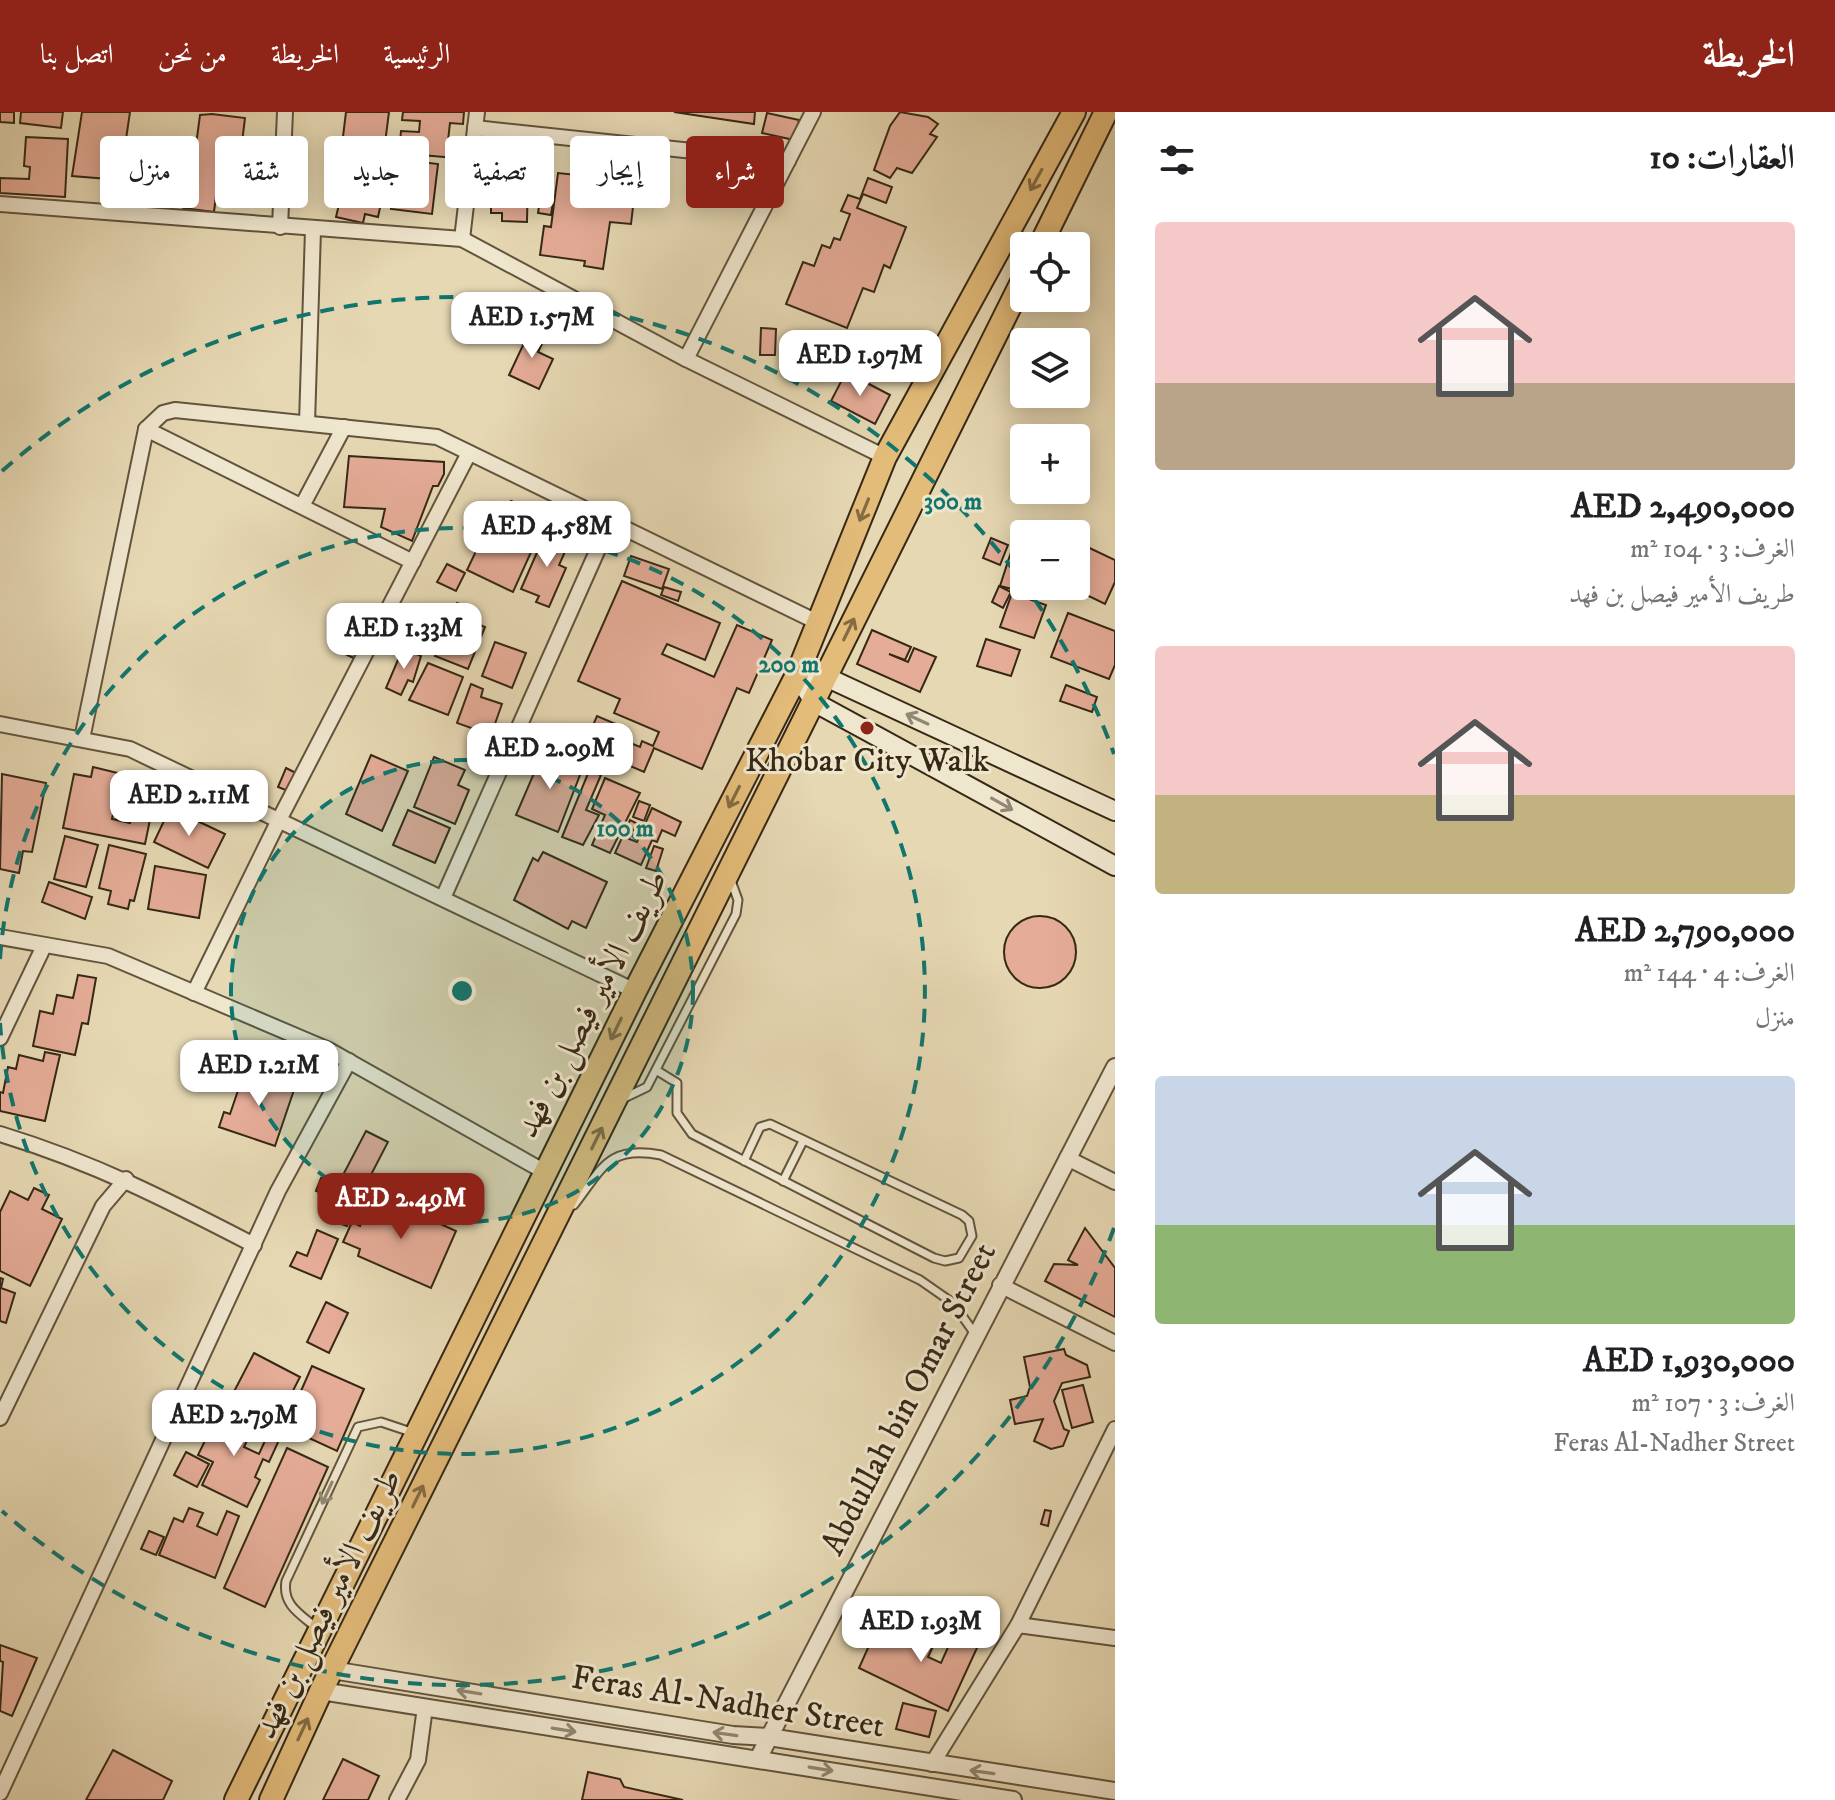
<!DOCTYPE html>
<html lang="ar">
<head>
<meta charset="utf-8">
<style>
	:root { --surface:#fff; --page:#f2f2f2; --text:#202124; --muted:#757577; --accent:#8f2418 }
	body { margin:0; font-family:"IM FELL DW Pica",Amiri,serif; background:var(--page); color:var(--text); direction:rtl; height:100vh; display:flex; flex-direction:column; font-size:30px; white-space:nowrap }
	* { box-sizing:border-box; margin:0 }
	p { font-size:26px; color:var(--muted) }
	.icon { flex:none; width:44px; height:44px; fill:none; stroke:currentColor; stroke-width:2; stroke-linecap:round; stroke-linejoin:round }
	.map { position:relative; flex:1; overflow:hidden; direction:ltr }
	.details { display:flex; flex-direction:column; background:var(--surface); width:720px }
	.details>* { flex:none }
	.banner { position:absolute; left:24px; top:24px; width:760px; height:72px; direction:rtl; display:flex; gap:16px }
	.controls { position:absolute; left:1010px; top:120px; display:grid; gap:16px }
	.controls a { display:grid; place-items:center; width:80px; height:80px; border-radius:8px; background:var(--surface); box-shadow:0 4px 20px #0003; font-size:40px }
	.price { position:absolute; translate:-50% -68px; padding:0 18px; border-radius:16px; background:#fff; color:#222; font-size:26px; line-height:52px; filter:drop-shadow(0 2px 4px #0008) }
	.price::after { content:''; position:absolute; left:50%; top:48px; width:24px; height:18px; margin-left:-12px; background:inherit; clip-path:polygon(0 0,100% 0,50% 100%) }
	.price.on { background:var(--accent); color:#fff }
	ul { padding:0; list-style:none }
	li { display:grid; align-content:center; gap:16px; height:424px; padding:0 40px }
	li span { display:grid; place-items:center; height:248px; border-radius:8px; color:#555 }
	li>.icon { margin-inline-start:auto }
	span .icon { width:144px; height:144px; fill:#fffc; stroke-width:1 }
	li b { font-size:34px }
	h2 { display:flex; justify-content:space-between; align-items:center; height:96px; padding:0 40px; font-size:34px }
	.tag { padding:0 28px; border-radius:8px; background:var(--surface); box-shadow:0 4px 20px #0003; font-size:28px; line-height:72px }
	.tag.on { background:var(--accent); color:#fff }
	header { display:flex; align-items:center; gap:48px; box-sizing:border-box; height:112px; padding:0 40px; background:var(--accent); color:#fff }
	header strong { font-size:38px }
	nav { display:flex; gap:44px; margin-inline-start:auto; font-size:28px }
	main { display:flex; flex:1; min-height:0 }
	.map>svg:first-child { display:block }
</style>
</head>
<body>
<header>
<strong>الخريطة</strong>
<nav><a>الرئيسية</a><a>الخريطة</a><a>من نحن</a><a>اتصل بنا</a></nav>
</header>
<main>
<section class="details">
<h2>العقارات: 10<svg class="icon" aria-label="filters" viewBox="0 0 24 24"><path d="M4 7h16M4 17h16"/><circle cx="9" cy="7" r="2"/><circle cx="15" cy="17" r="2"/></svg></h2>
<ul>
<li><span style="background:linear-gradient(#f6c9c9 65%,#b9a48a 0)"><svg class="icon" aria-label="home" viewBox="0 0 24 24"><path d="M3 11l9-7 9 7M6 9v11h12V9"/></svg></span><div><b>AED 2,490,000</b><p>الغرف: 3 · 104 m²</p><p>طريف الأمير فيصل بن فهد</p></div></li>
<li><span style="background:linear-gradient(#f6c9c9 60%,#c2b280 0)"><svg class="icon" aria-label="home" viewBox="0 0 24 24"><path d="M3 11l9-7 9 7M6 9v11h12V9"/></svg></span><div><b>AED 2,790,000</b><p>الغرف: 4 · 144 m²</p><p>منزل</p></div></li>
<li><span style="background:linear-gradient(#c9d6e8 60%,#8fb573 0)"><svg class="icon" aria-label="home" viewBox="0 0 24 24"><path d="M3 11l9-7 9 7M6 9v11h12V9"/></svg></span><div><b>AED 1,930,000</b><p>الغرف: 3 · 107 m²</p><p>Feras Al-Nadher Street</p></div></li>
</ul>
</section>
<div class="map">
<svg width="1115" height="1688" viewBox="0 0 1115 1688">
	<rect width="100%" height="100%" fill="#e6d8b3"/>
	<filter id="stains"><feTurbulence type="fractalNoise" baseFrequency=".0025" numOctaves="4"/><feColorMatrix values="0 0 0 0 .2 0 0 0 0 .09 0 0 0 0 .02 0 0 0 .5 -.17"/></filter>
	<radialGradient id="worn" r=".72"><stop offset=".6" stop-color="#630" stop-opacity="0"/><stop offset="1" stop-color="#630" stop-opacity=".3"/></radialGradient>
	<g fill="#e5ac97" stroke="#362815" stroke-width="2">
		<path d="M 0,0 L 14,0 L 14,11 L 0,10 Z"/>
		<path d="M 21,0 L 63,0 L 61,16 L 20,11 Z"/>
		<path d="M 82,0 L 130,0 L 120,68 L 72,64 Z"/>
		<path d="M 346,0 L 389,0 L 384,39 L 342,33 Z"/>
		<path d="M 403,0 L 464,0 L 463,12 L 450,11 L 448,29 L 456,30 L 455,46 L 399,41 L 401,19 L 419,20 L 420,9 L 402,8 Z"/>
		<path d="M 674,0 L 755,0 L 754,12 Z"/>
		<path d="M 900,0 L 928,5 L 938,12 L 930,22 L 937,25 L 912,61 L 897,56 L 890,66 L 874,58 L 890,14 Z"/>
		<path d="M 767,1 L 799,8 L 794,28 L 762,21 Z"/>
		<path d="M 212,2 L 245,6 L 235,87 L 216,84 L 214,100 L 183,96 L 187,55 L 193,56 L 200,3 Z"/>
		<path d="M 26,25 L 68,27 L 65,85 L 0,81 L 0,66 L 29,67 L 30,55 L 24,54 Z"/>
		<path d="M 131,39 L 162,43 L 159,64 L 174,66 L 171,90 L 125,85 Z"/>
		<path d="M 338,39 L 376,48 L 374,56 L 388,59 L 378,105 L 365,102 L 363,111 L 336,105 L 345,67 L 333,65 Z"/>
		<path d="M 599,46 L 618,48 L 614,75 L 635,78 L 631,112 L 610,110 L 603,157 L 584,154 L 585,149 L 540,143 L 544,114 L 551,115 L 558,61 L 596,65 Z"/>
		<path d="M 397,47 L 438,52 L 432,102 L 391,97 Z"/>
		<path d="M 491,62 L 528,63 L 527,110 L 502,109 L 502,101 L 491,101 Z"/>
		<path d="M 868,66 L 892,75 L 886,91 L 863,82 L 857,96 L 906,115 L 890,156 L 884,153 L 874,180 L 863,176 L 847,216 L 786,192 L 803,150 L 814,154 L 822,133 L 830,136 L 834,126 L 840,128 L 850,102 L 841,99 L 848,83 L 860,87 Z"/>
		<path d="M 540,88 L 553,90 L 551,103 L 538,101 Z"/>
		<path d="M 532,214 L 547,221 L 538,240 L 553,247 L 539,277 L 509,263 Z"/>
		<path d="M 761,216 L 776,217 L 775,243 L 760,243 Z"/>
		<path d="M 829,237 L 838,246 L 817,268 L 808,260 Z"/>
		<path d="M 846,260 L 890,283 L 875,312 L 831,289 Z"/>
		<path d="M 349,344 L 444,350 L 444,362 L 438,374 L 433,374 L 412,429 L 381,415 L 385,397 L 344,395 Z"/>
		<path d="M 511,389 L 527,396 L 518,416 L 530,422 L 539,404 L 546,407 L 513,480 L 467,458 L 487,416 L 496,420 Z"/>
		<path d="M 549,413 L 556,416 L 552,423 L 569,431 L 559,453 L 566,456 L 549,495 L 536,490 L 539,484 L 521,477 Z"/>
		<path d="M 991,426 L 1008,433 L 1000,453 L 983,446 Z"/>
		<path d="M 1079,431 L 1115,448 L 1115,470 L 1105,492 L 1068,474 L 1076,474 Z"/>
		<path d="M 1012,437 L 1024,441 L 1024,463 L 1017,460 L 1012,477 L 1000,474 Z"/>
		<path d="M 631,444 L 669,457 L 662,477 L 624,464 Z"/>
		<path d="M 447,452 L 465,461 L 456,479 L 437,470 Z"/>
		<path d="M 622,469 L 720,511 L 705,548 L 667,532 L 662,542 L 714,565 L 737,513 L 772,528 L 749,581 L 737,576 L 702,657 L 654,636 L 644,660 L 598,640 L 602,631 L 588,625 L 597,604 L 618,613 L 613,624 L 640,635 L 642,629 L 653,634 L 659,620 L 614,601 L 620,587 L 578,569 Z"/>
		<path d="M 999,474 L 1011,480 L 1003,496 L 992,490 Z"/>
		<path d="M 664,475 L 681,480 L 678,489 L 661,483 Z"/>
		<path d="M 1012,481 L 1046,493 L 1034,526 L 1000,515 Z"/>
		<path d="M 457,491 L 472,498 L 468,508 L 485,515 L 468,557 L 435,544 Z"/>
		<path d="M 1068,501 L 1115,519 L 1115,553 L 1109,567 L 1051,545 Z"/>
		<path d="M 421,504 L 431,510 L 415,539 L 406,534 Z"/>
		<path d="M 872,518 L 911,535 L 905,548 L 889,542 L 908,550 L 914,536 L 936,545 L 920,580 L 857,552 Z"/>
		<path d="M 986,527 L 1020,538 L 1011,564 L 977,554 Z"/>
		<path d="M 354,529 L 365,534 L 358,548 L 347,543 Z"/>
		<path d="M 495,530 L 526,541 L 512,576 L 482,564 Z"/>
		<path d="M 403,536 L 421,544 L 413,570 L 408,568 L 401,583 L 386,576 Z"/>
		<path d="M 428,551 L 463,565 L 448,603 L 409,588 Z"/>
		<path d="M 471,572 L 483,577 L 481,585 L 502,592 L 491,623 L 457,611 Z"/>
		<path d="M 1066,573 L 1097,585 L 1092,600 L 1060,589 Z"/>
		<path d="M 482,623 L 499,629 L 489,658 L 472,652 Z"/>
		<path d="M 544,638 L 571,654 L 575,645 L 585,650 L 558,720 L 516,703 Z"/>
		<path d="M 371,643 L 408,659 L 382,719 L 346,702 Z"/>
		<path d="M 434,645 L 465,658 L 458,673 L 469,678 L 455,712 L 414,695 Z"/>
		<path d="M 93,655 L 134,665 L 129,691 L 116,689 L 112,707 L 130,711 L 135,685 L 154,688 L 145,732 L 63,716 L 74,662 L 91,665 Z"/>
		<path d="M 286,656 L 296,661 L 288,679 L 278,675 Z"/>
		<path d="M 589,659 L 601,663 L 586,698 L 599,703 L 583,733 L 562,725 Z"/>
		<path d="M 2,662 L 46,671 L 32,740 L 23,739 L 19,761 L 0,757 Z"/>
		<path d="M 138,662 L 160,667 L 155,687 L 134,682 Z"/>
		<path d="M 605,666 L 640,681 L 610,741 L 592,733 L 605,703 L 592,697 Z"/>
		<path d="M 164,668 L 175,671 L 169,690 L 157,686 Z"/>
		<path d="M 639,689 L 650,693 L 644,709 L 633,705 Z"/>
		<path d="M 119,691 L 133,694 L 129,710 L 116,707 Z"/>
		<path d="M 170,696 L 225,722 L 208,756 L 154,730 Z"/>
		<path d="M 652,696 L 681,710 L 675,724 L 662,718 L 657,730 L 652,728 L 641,753 L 615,741 L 630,708 L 636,711 L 629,727 L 637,730 Z"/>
		<path d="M 408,698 L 450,716 L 435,751 L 393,733 Z"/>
		<path d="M 65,724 L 98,733 L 86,775 L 54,767 Z"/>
		<path d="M 109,733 L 146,742 L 134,789 L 130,788 L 128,797 L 108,792 L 111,779 L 99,776 Z"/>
		<path d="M 654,734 L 663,737 L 656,759 L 646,756 Z"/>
		<path d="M 543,740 L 607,770 L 586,816 L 572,809 L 568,817 L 514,788 L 533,746 L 538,749 Z"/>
		<path d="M 155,754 L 206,763 L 199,806 L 148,797 Z"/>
		<path d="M 49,770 L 92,785 L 85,807 L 42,790 Z"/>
		<circle cx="1040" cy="840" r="36"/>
		<path d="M 78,863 L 96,866 L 88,912 L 82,911 L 75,943 L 33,934 L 40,899 L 53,902 L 57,883 L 73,886 Z"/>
		<path d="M 45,940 L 60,943 L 45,1009 L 0,999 L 0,980 L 3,981 L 8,955 L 16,957 L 19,943 L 43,949 Z"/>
		<path d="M 245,958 L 295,975 L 275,1034 L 219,1015 L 224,1000 L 230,1002 Z"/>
		<path d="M 366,1019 L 388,1030 L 360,1084 L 353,1081 L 358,1071 L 343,1063 Z"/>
		<path d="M 321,1066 L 335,1072 L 330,1084 L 316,1079 Z"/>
		<path d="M 34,1076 L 49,1083 L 42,1097 L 62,1107 L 30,1174 L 0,1159 L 0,1100 L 10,1079 L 28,1088 Z"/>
		<path d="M 335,1076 L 358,1085 L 347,1114 L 324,1106 Z"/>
		<path d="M 375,1082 L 456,1119 L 431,1176 L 358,1144 L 360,1137 L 343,1130 L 352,1110 L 360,1114 Z"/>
		<path d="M 1085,1116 L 1115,1156 L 1115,1205 L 1045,1169 L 1054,1152 L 1078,1153 L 1068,1148 Z"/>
		<path d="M 317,1118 L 338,1127 L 321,1167 L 290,1154 L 297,1140 L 307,1144 Z"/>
		<path d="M 0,1166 L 3,1167 L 1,1176 L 15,1181 L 6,1211 L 0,1209 Z"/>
		<path d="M 326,1190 L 348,1201 L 329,1241 L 307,1230 Z"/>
		<path d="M 1064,1237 L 1066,1243 L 1087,1253 L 1090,1265 L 1062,1271 L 1054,1289 L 1064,1317 L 1069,1319 L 1063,1334 L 1051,1337 L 1034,1329 L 1043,1307 L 1015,1312 L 1010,1288 L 1027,1284 L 1030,1275 L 1024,1245 Z"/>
		<path d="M 254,1241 L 300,1265 L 273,1318 L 226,1295 Z"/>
		<path d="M 312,1254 L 364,1277 L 337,1339 L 285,1315 Z"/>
		<path d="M 1083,1273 L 1093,1310 L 1072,1316 L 1062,1278 Z"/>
		<path d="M 220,1298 L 254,1314 L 244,1335 L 259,1342 L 269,1320 L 280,1326 L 269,1350 L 263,1347 L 255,1365 L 260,1368 L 247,1395 L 202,1373 L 213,1350 L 198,1343 Z"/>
		<path d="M 287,1336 L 328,1355 L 265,1495 L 224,1476 Z"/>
		<path d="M 186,1340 L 209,1352 L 197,1375 L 174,1363 Z"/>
		<path d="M 189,1396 L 203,1401 L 197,1414 L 217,1423 L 227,1399 L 239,1404 L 215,1466 L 159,1443 L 174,1406 L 183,1410 Z"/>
		<path d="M 1045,1398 L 1051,1399 L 1048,1414 L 1041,1412 Z"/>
		<path d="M 149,1419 L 164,1425 L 156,1443 L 141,1437 Z"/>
		<path d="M 901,1515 L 935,1530 L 928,1545 L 941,1551 L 957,1515 L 982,1525 L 948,1599 L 859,1556 L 876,1518 L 896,1526 Z"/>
		<path d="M 0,1533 L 37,1546 L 12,1604 L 0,1599 L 3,1550 L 0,1549 Z"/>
		<path d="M 903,1591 L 936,1599 L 929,1625 L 896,1617 Z"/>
		<path d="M 113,1638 L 172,1669 L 163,1688 L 86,1688 Z"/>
		<path d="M 343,1647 L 379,1664 L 368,1688 L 323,1688 Z"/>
		<path d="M 588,1660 L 620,1667 L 624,1675 L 683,1688 L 582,1688 Z"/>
	</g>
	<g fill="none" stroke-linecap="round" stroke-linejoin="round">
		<g stroke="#62543c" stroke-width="11">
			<g id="service">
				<path d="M 656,958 L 677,971 L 677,1001 L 692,1022 L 934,1146 L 945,1149 L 959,1146 L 972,1124 L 969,1109 L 962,1103 L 770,1012 L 760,1015 L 744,1049"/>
				<path d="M 622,987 L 647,975 L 736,802 L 738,788 L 730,766"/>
				<path d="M 783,1069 L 803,1029"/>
				<path d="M 574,1093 C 603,1055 609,1033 661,1043 L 920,1168 L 953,1191 L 975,1222"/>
				<path d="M 318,1517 C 300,1502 282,1493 286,1469 L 358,1315 L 381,1310 L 414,1321"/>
			</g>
		</g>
		<g stroke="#62543c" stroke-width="18">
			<g id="minor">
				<path d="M 475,16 L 788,49"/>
				<path d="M 0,92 L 462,127 L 686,247 L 885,345"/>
				<path d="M 280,115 L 285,0"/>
				<path d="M 462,127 L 477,0"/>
				<path d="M 686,247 L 813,0"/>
				<path d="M 307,311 L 313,118"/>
				<path d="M 146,317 L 413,450"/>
				<path d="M 302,394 L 344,315"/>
				<path d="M 0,612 L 130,637 L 635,879"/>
				<path d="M 82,627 L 146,317 L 163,301 L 175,298 L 437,325 L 819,511"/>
				<path d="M 443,786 L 610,410"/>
				<path d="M 0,825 L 108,844 L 329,938 L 545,1060"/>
				<path d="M 194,881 L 279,708 L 469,341"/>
				<path d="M 0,926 L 44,834"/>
				<path d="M 0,1022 C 95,1051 167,1088 254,1133"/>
				<path d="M 1067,1046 L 1115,1070"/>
				<path d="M 1000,1173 L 1115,1231"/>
				<path d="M 0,1306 L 103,1094 L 126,1067"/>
				<path d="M 1018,1513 L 1115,1526"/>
				<path d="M 932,1652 L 1018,1513 L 1115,1317"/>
				<path d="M 0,1681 L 278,1079 L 349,949"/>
				<path d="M 397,1688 L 418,1648 L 425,1595"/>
			</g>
		</g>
		<g stroke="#62543c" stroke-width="20">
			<g id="tertiary">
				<path d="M 332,1558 L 733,1623 L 769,1625 L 1115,1679"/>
				<path d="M 321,1579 L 1013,1688"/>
				<path d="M 758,1647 L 1115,955"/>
			</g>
		</g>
		<g stroke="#362815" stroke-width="22">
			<g id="secondary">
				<path d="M 797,563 L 814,590 L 1115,754"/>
				<path d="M 797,563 L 826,565 L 1115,699"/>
			</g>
		</g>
		<g stroke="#362815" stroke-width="26">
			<g id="primary">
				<path d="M 1040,134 L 1106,0"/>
				<path d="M 236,1688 L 635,879 L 797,563 L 885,345 L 1074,0"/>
				<path d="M 271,1688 L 321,1579 L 1024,166"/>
			</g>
		</g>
		<use href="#service" stroke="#efe6ce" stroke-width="7"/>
		<use href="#minor" stroke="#efe6ce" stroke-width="14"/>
		<use href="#tertiary" stroke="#efe6ce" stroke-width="16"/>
		<use href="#secondary" stroke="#efe6ce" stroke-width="18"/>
		<use href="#primary" stroke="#e3bc7a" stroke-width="22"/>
	</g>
	<defs><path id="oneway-shaft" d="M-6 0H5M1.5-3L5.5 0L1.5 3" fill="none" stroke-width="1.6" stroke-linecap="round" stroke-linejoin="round" transform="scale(2)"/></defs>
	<g stroke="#846b42">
		<use href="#oneway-shaft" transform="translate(1036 68) rotate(119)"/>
		<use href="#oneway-shaft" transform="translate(864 398) rotate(112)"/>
		<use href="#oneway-shaft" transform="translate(849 517) rotate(-64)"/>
		<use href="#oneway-shaft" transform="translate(734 685) rotate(117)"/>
		<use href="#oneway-shaft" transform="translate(616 917) rotate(116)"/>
		<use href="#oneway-shaft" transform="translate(597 1026) rotate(-64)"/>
		<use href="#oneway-shaft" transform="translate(418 1384) rotate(-64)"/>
		<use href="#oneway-shaft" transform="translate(303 1617) rotate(-65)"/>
	</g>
	<g stroke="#928772">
		<use href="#oneway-shaft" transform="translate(917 607) rotate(-155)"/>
		<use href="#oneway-shaft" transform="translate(1002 692) rotate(29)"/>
		<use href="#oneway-shaft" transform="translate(327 1381) rotate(115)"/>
		<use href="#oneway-shaft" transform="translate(469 1580) rotate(-171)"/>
		<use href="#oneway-shaft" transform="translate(564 1618) rotate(9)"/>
		<use href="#oneway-shaft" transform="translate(725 1622) rotate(-172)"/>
		<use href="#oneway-shaft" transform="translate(821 1657) rotate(9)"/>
		<use href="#oneway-shaft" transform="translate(982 1660) rotate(-172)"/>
	</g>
	<circle cx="462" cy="879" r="231" fill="#0f766e" fill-opacity=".12"/>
	<g fill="none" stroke="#0f766e" stroke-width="4" stroke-dasharray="14 10">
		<circle cx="462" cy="879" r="231"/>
		<path d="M0 847A463 463 0 1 1 0 911"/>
		<path d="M1114 1116A694 694 0 0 1 2 1399M2 359A694 694 0 0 1 1114 642"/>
	</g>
	<circle fill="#8f2418" stroke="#efe6ce" stroke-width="3" cx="867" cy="616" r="8"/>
	<g text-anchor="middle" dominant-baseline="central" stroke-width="6" stroke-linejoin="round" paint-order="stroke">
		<g font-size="34" fill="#362815" stroke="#efe6ce">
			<text x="867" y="649">Khobar City Walk</text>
		</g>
		<g font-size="34" fill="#362815" stroke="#efe6ce">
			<text transform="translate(592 892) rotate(-63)">طريف الأمير فيصل بن فهد</text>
			<text transform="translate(909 1287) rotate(-63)">Abdullah bin Omar Street</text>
			<text transform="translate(328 1492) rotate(-64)">طريف الأمير فيصل بن فهد</text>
			<text transform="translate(728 1590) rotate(9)">Feras Al-Nadher Street</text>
		</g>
	</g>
	<circle cx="462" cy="879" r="12" fill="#0f766e" stroke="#efe6ce" stroke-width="4"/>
	<g font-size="24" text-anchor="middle" font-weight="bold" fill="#0f766e" stroke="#efe6ce" stroke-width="6" stroke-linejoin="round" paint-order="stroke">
		<text x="953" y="397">300 m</text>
		<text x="789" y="560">200 m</text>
		<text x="625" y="724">100 m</text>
	</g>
	<rect width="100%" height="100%" filter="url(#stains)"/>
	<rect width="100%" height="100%" fill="url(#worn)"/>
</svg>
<div class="controls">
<a><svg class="icon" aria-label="locate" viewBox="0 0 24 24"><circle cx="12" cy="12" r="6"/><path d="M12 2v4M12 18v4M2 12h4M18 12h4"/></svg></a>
<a><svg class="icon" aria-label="layers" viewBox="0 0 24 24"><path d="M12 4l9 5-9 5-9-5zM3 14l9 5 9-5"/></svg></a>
<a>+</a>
<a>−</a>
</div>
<b class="price" style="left:532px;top:248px">AED 1.57M</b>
<b class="price" style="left:860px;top:286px">AED 1.97M</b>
<b class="price" style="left:547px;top:457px">AED 4.58M</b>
<b class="price" style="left:404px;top:559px">AED 1.33M</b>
<b class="price" style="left:550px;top:679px">AED 2.09M</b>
<b class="price" style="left:189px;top:726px">AED 2.11M</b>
<b class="price" style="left:259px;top:996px">AED 1.21M</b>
<b class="price on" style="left:401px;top:1129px">AED 2.49M</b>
<b class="price" style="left:234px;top:1346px">AED 2.79M</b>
<b class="price" style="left:921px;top:1552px">AED 1.93M</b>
<div class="banner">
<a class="tag on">شراء</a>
<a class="tag">إيجار</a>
<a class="tag">تصفية</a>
<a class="tag">جديد</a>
<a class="tag">شقة</a>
<a class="tag">منزل</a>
</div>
</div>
</main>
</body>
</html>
